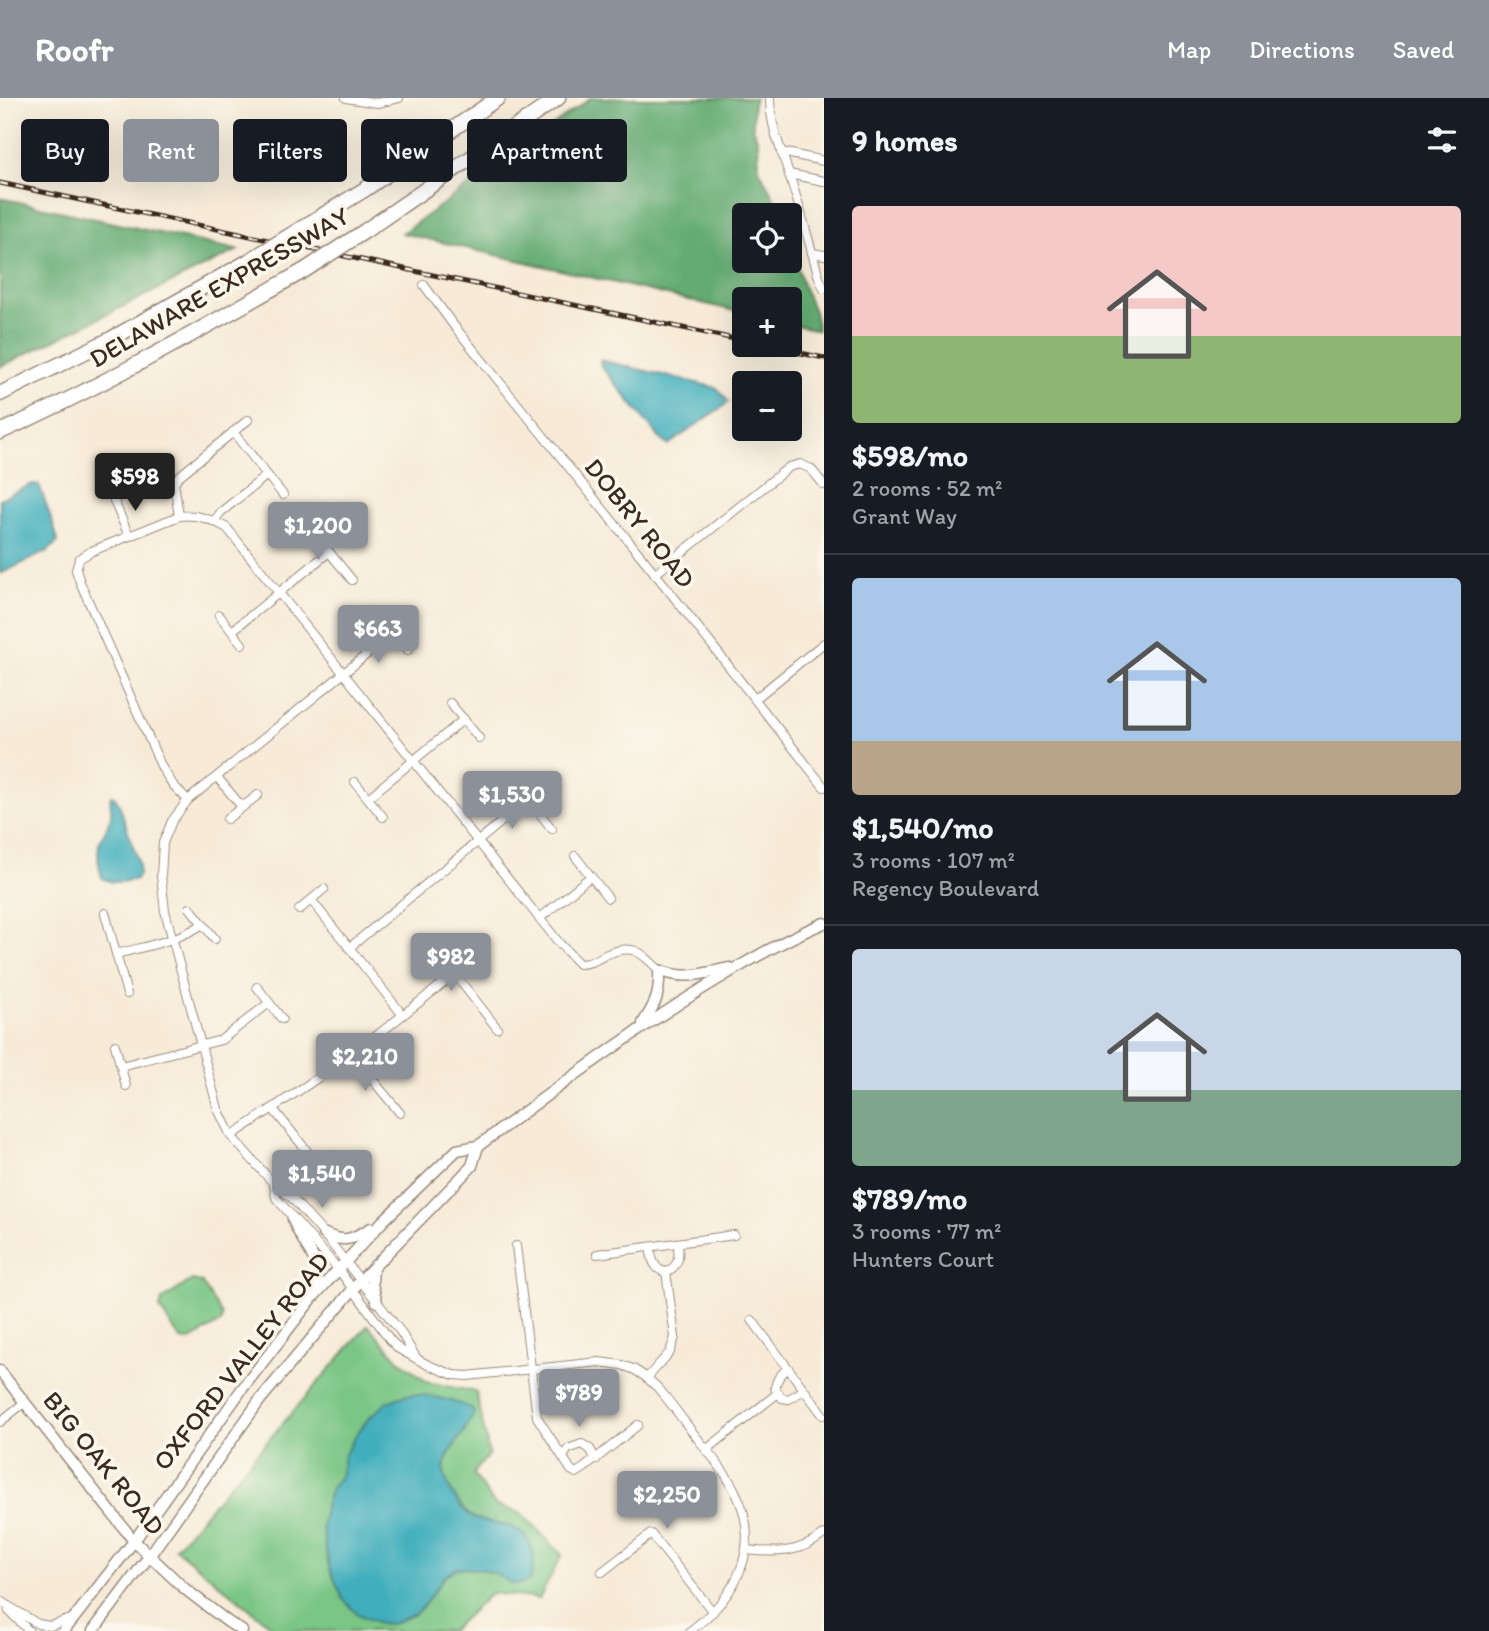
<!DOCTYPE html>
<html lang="en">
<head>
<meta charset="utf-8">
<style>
	:root { --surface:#171b24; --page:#20242c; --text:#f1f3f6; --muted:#9ea1a6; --line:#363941; --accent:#8c9099 }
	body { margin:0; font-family:Itim,sans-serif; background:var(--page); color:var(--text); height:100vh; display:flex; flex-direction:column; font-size:26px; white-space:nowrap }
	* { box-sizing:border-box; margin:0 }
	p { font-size:23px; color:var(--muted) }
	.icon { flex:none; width:38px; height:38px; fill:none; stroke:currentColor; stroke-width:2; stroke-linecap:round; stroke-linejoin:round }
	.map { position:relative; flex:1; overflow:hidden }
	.drawer { display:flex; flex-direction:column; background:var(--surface); width:665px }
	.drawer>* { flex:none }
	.hud { position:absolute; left:21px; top:21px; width:665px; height:63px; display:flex; gap:14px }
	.buttons { position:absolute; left:732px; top:105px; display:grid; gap:14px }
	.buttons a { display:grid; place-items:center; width:70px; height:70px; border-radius:7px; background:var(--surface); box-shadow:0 7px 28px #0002; font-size:35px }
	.price { position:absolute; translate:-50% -60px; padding:0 16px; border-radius:7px; background:var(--accent); color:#fff; font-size:23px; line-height:46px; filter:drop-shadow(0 2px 4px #0008) }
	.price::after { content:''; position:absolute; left:50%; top:42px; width:21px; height:16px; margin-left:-10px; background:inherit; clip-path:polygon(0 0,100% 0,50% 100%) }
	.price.on { background:#222; color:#fff }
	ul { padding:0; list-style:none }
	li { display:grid; align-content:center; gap:14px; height:371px; padding:0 28px }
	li+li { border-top:2px solid var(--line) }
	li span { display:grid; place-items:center; height:217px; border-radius:7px; color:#555 }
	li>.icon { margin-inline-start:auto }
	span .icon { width:126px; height:126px; fill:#fffc; stroke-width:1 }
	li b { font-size:30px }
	h2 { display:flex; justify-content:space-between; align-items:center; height:84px; padding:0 28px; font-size:30px }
	.tag { padding:0 24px; border-radius:7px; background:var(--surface); box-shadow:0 7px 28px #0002; font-size:24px; line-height:63px }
	.tag.on { background:var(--accent); color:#fff }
	header { display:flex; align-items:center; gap:42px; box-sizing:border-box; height:98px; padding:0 35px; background:var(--accent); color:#fff }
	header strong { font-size:33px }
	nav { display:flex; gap:38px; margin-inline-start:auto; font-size:24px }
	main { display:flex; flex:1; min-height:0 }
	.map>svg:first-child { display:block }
</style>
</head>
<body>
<header>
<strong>Roofr</strong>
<nav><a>Map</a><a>Directions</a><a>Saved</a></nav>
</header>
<main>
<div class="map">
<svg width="824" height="1533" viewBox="0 0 824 1533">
	<rect width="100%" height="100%" fill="#fbf7ec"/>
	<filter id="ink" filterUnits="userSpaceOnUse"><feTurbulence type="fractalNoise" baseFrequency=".0143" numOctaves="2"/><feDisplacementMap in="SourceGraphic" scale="14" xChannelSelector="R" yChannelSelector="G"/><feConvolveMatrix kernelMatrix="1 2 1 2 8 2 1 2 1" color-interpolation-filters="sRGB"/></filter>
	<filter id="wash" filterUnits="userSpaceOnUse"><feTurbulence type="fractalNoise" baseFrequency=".00686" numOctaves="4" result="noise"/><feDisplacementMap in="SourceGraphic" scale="28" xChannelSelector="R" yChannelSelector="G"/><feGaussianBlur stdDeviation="1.57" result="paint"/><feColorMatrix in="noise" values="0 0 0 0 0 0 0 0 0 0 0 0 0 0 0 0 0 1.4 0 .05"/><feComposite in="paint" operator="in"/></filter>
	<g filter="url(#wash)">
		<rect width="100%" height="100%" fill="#f7ebd8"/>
		<g fill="#7ac685" stroke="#5a7852" stroke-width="2">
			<path d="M 192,1182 L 201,1184 L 222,1217 L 221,1224 L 189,1243 L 181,1242 L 160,1211 L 162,1202 Z"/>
			<path d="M 368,1227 L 398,1261 L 427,1284 L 476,1294 L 489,1356 L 473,1376 L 495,1407 L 521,1415 L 562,1457 L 539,1501 L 491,1495 L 451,1533 L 277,1533 L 175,1450 Z"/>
		</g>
		<g fill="#63ab72" stroke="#4f6a48" stroke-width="2">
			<path d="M 591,0 L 755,0 L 753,6 L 753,31 L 758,43 L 759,71 L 773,98 L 778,117 L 744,117 L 744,163 L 789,163 L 789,142 L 804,190 L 814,213 L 818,232 L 789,226 L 789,201 L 744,201 L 744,215 L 402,135 Z"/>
			<path d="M 0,100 L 238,152 L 0,269 Z"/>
		</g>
		<g fill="#3faebc" stroke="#3d6c6d" stroke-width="2">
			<path d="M 600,262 L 717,290 L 729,304 L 668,347 L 662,343 L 601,268 Z"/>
			<path d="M 33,386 L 39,387 L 55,432 L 58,444 L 48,453 L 0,476 L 0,401 Z"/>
			<path d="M 111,698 L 115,699 L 119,706 L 139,766 L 139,777 L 136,781 C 124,784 114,786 102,780 C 99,770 97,757 99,746 C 102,735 111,727 111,715 C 112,708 109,705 111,698 Z"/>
			<path d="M 406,1297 C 428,1295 450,1302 471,1310 L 474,1314 C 469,1331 444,1356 444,1371 C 444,1385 461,1413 474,1420 C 486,1425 499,1425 511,1429 C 534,1438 539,1463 529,1483 L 521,1486 L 512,1486 L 496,1476 L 480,1471 L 456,1470 L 443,1480 L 425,1506 L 415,1516 L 392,1526 L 380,1525 L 368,1521 L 356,1515 L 343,1501 L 329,1469 L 322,1430 L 325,1409 L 331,1390 L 340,1379 L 344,1358 L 357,1335 L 370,1319 L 387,1304 Z"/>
		</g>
	</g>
	<g filter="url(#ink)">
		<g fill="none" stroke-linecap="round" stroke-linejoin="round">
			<g stroke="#998a7b" stroke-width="10">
				<g id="street">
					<path d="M 346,0 L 377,5 L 399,0"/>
					<path d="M 770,0 C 770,29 782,53 790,79 C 801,113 810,147 819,180 L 824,191"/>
					<path d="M 781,54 L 824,63"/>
					<path d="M 789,76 L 824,83"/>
					<path d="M 812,155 L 824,157"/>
					<path d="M 424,187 L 451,224 L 666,489 L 824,689"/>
					<path d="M 233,334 L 283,397"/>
					<path d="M 114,403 L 129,438"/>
					<path d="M 179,418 L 174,385 L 178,379 L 248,322"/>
					<path d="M 214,423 L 221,414 L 267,377"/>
					<path d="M 308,428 L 352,482"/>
					<path d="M 655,476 L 789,369 L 800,366 L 811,371 L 824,387"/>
					<path d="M 219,517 L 242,546"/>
					<path d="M 381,520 L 408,552"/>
					<path d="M 232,533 L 329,454"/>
					<path d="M 393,535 L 188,702 L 172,723 L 163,745 L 161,778 L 165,813 L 218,1011 L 231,1038 L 274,1086 L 292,1100 L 323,1135 L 400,1233 L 417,1261"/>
					<path d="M 755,601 L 824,545"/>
					<path d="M 450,605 L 479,640"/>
					<path d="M 217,679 L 242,709"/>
					<path d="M 355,684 L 383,719"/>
					<path d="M 516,685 L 552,731"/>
					<path d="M 368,700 L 464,621"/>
					<path d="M 188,702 L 173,687 L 162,670 L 80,484 L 76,472 L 79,461 L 92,453 L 179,418 C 197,416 211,421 227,430 L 560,846 L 579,866 C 590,866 596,862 605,857 C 632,845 640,853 659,872"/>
					<path d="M 227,721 L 258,697"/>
					<path d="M 575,758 L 608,800"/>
					<path d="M 312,803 L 402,916"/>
					<path d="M 190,810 L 215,841"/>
					<path d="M 299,812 L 324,791"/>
					<path d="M 105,815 L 127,896"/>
					<path d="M 539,821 L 591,778"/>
					<path d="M 428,842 L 497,930"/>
					<path d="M 349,850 L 529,701"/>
					<path d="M 117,856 C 146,848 177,843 203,826"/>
					<path d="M 257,889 L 282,921"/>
					<path d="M 115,947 L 126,988"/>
					<path d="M 352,957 L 400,1015"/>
					<path d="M 121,968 L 221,942 L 269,905"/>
					<path d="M 273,1011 L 328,1079"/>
					<path d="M 231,1038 L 352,957 L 455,876"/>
					<path d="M 274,1086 L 276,1100 L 338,1171 L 391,1243 L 399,1251 L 428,1267 L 454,1277 L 467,1278 L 599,1264 L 622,1267 L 635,1272 L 647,1280 L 658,1290 C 672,1306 684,1324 698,1341 C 711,1358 726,1374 735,1393 C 764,1449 736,1499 690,1533"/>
					<path d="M 516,1148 L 537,1319 L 571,1372 L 576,1375 L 584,1370 L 638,1327"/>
					<path d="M 650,1149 C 652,1160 653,1172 666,1174 C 680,1168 679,1158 678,1145"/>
					<path d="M 597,1156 L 734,1137"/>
					<path d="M 752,1222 L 823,1317"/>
					<path d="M 788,1270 C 780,1277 777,1280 775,1290 L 782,1300 L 789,1301 L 804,1292"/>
					<path d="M 647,1280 L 670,1254 L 675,1239 L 666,1174"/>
					<path d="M 0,1324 L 25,1304"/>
					<path d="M 706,1352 L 778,1295"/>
					<path d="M 563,1359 L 568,1351 L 582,1346 L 590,1351 L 596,1362"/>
					<path d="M 746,1452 C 775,1455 800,1456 824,1436"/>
					<path d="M 602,1474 L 651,1436 L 713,1514"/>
					<path d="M 0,1503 L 38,1526 L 50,1528 L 74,1520"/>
					<path d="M 9,1513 L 29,1533"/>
				</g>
			</g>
			<g stroke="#998a7b" stroke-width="13">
				<g id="secondary">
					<path d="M 643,925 C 656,905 660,897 659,872 C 685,883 704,875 730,870"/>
					<path d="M 293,1121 C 303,1152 325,1159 315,1195"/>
					<path d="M 323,1135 C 345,1146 352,1141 371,1130"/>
					<path d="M 373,1170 L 372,1186 L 377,1204"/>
					<path d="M 0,1273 L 134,1443 L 185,1491 L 228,1524 L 242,1533"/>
					<path d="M 64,1533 L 134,1443 L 242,1291 L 314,1198 L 383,1123 L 457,1052 L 478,1048 C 557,990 635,931 720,880 C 753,860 788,840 824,825"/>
					<path d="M 93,1533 L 150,1457 L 260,1302 L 360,1183 L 472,1068 L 478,1048"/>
				</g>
			</g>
			<g stroke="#998a7b" stroke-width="17">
				<g id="highway">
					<path d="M 320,119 L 367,90 L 498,0"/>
					<path d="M 365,133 L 558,0"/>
					<path d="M 0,296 L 111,241 L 249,163"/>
					<path d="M 0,334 C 105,287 205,229 305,172"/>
				</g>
			</g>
			<use href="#street" stroke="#fff" stroke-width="8"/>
			<use href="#secondary" stroke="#fff" stroke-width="10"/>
			<use href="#highway" stroke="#fff" stroke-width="14"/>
			<g stroke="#3b2a1e" stroke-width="5">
				<g id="rail">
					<path d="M 0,85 L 744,243"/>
					<path d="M 763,247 L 824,260"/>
				</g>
			</g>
			<use href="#rail" stroke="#fbf7ec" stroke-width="2.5" stroke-dasharray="8" stroke-linecap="butt"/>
			<g stroke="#998a7b" stroke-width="17" stroke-linecap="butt">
				<g id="highway-bridge">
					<path d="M 249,163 L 320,119"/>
					<path d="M 305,172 L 365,133"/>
				</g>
			</g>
			<use href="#highway-bridge" stroke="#fff" stroke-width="14"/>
		</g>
	</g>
	<g text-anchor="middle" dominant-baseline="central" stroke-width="7" stroke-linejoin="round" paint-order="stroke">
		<g font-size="26" fill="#3b2a1e" stroke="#fbf7ec">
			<text transform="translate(219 189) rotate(-30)">DELAWARE EXPRESSWAY</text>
			<text transform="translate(640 425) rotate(51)">DOBRY ROAD</text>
			<text transform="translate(241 1263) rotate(-52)">OXFORD VALLEY ROAD</text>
			<text transform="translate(104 1365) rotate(51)">BIG OAK ROAD</text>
		</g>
	</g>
</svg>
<div class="buttons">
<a><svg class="icon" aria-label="locate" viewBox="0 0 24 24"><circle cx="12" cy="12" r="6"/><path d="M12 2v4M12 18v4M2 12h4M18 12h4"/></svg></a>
<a>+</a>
<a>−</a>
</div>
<b class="price on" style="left:135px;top:415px">$598</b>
<b class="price" style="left:318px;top:464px">$1,200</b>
<b class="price" style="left:378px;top:567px">$663</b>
<b class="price" style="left:512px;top:733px">$1,530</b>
<b class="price" style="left:451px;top:895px">$982</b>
<b class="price" style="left:365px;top:995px">$2,210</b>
<b class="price" style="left:322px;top:1112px">$1,540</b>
<b class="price" style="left:579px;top:1331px">$789</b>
<b class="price" style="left:667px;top:1433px">$2,250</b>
<div class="hud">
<a class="tag">Buy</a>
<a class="tag on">Rent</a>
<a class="tag">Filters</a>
<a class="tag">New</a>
<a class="tag">Apartment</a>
</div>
</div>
<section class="drawer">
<h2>9 homes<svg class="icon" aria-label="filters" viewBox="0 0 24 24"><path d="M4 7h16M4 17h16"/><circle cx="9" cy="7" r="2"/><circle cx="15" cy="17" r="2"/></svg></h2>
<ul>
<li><span style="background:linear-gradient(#f6c9c9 60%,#8fb573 0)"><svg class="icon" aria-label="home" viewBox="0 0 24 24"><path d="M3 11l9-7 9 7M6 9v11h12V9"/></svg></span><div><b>$598/mo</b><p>2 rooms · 52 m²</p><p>Grant Way</p></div></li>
<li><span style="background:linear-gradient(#a9c7e8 75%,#b9a48a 0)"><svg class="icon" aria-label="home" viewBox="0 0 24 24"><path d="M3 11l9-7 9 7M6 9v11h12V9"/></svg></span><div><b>$1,540/mo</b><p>3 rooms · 107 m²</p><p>Regency Boulevard</p></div></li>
<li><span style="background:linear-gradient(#c9d6e8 65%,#7fa58c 0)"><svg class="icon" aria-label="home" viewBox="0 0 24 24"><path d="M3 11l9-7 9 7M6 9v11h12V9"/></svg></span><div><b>$789/mo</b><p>3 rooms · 77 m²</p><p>Hunters Court</p></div></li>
</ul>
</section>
</main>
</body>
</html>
